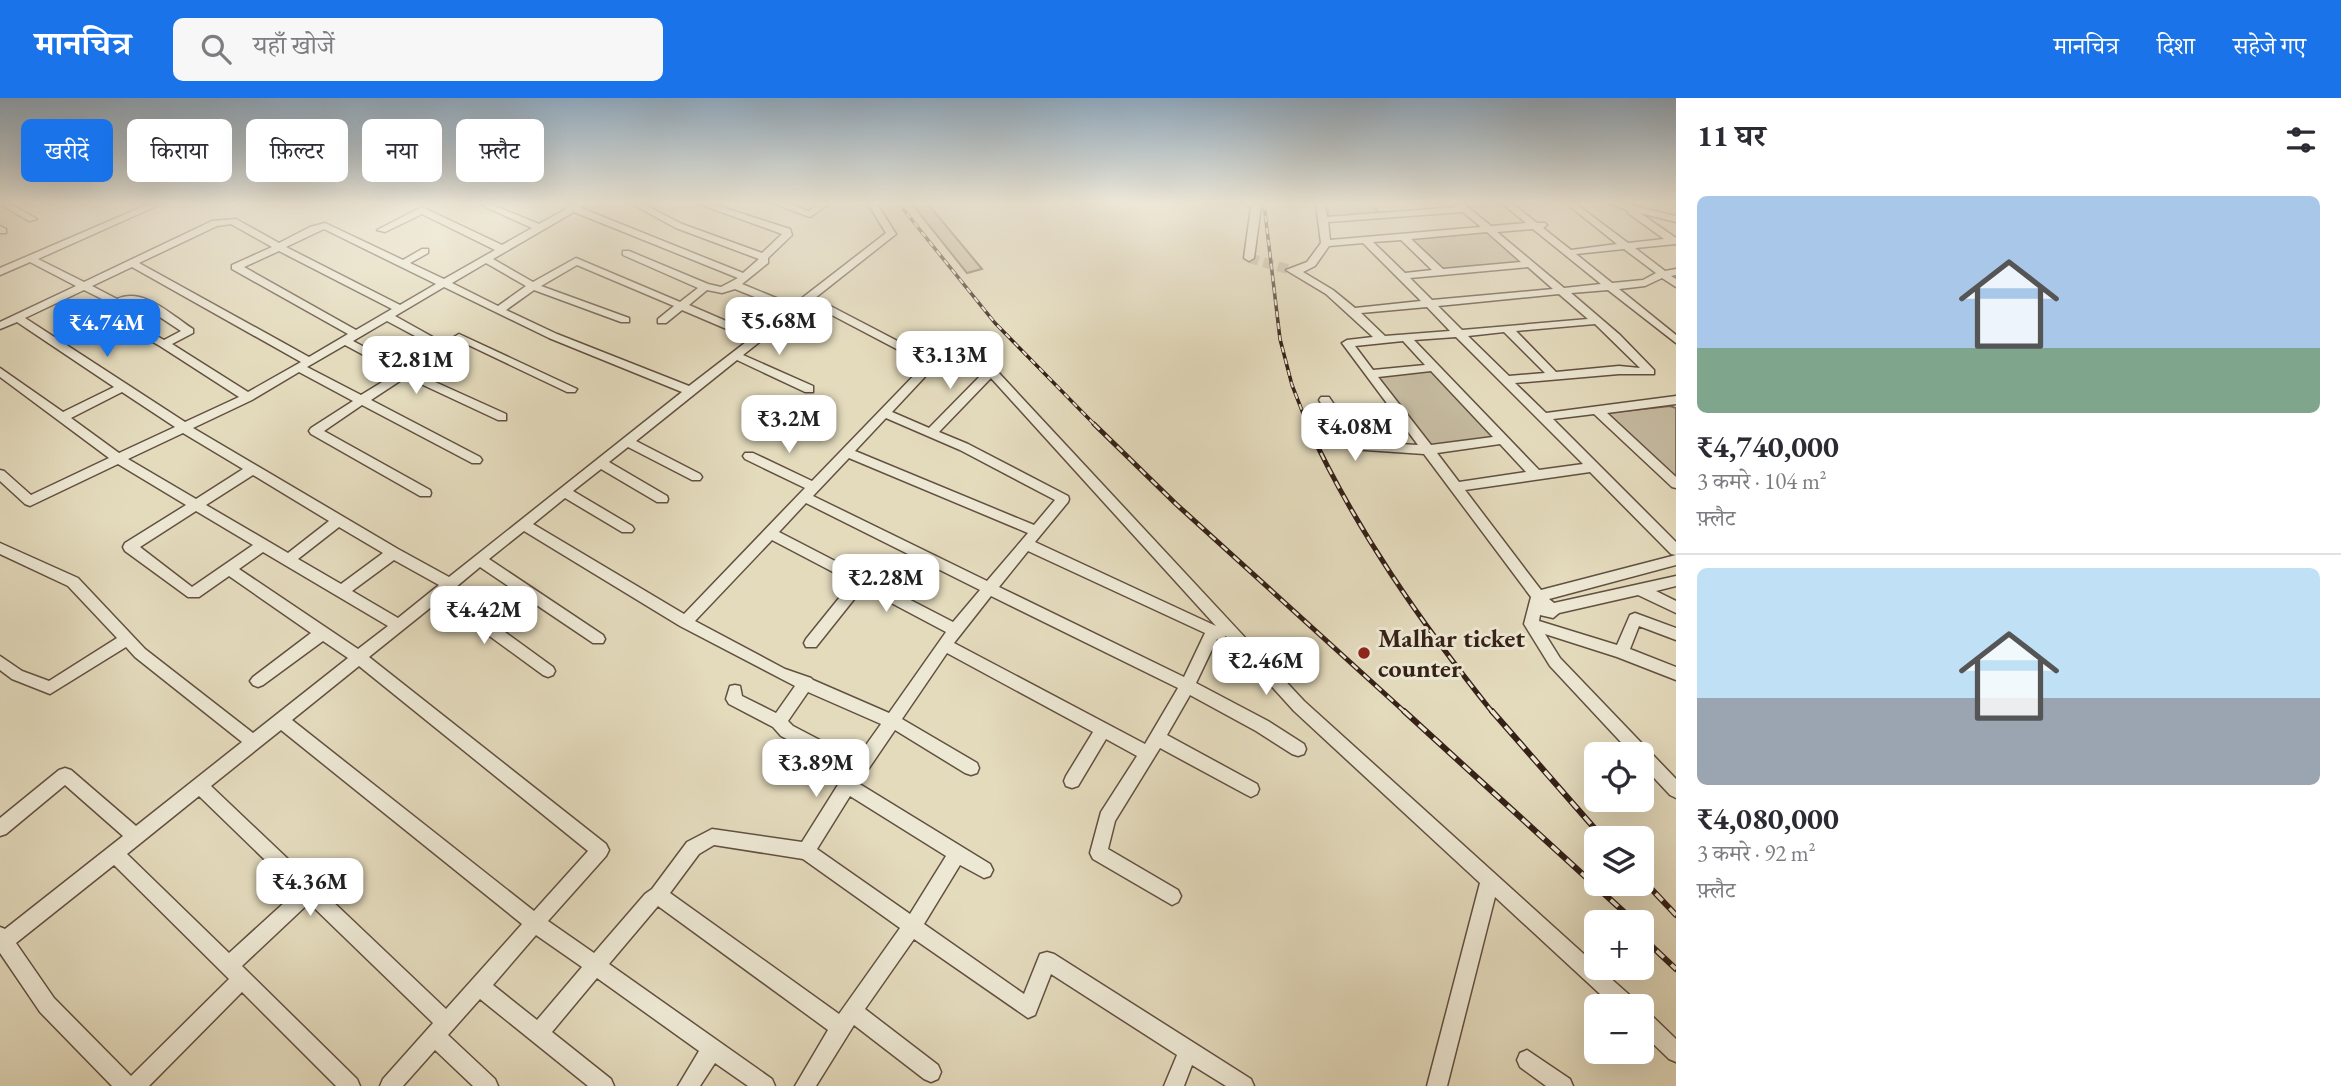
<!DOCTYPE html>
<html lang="hi">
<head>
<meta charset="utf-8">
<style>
	:root { --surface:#fff; --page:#f7f7f7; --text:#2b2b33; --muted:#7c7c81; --line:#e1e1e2; --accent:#1a73e8 }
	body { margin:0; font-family:"EB Garamond","Noto Serif Devanagari",serif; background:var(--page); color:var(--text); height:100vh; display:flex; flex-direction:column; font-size:26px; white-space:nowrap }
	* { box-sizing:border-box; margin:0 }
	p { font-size:23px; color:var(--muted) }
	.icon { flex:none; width:38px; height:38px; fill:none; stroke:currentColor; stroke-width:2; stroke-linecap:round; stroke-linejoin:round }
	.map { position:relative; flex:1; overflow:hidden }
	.side { display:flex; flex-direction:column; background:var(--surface); width:665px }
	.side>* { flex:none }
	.top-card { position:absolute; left:21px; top:21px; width:665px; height:63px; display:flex; gap:14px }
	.buttons { position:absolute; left:1584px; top:644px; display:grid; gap:14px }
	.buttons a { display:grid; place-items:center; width:70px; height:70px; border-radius:10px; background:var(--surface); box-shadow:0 7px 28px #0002; font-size:35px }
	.price { position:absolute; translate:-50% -60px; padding:0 16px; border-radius:14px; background:#fff; color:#222; font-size:23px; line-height:46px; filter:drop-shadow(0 2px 4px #0008) }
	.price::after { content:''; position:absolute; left:50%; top:42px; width:21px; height:16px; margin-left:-10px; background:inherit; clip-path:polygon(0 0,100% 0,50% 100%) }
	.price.active { background:var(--accent); color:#fff }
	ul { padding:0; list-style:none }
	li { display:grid; align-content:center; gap:14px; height:371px; padding:0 21px }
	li+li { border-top:2px solid var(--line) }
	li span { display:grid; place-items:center; height:217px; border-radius:10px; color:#555 }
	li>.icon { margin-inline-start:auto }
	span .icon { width:126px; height:126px; fill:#fffc; stroke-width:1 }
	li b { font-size:30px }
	h2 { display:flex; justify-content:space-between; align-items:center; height:84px; padding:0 21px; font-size:30px }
	.pill { padding:0 24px; border-radius:10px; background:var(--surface); box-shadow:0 7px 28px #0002; font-size:24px; line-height:63px }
	.pill.active { background:var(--accent); color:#fff }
	header { display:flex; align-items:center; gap:42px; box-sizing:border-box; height:98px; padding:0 35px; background:var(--accent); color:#fff }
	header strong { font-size:33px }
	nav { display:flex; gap:38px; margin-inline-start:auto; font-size:24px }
	.search { width:490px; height:63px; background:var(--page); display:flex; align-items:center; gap:18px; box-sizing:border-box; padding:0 24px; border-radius:10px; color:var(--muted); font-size:26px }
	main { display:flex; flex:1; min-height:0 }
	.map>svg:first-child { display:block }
</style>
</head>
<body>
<header>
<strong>मानचित्र</strong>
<div class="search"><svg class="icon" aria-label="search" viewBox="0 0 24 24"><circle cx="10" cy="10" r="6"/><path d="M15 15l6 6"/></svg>यहाँ खोजें</div>
<nav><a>मानचित्र</a><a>दिशा</a><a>सहेजे गए</a></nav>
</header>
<main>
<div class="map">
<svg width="1676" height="988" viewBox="0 0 1676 988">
	<rect width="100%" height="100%" fill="#e4dbbd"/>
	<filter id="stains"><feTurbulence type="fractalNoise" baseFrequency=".00286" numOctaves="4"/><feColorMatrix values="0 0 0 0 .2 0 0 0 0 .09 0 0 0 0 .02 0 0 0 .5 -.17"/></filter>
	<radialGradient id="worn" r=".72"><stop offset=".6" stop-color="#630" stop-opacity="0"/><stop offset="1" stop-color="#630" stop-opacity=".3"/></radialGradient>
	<g fill="#c6bba1" stroke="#7e6e5c" stroke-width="2">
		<path d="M 912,106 L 928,106 L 982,171 L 967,175 Z"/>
		<path d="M 1326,106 L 1370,106 L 1380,115 L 1329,119 Z"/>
		<path d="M 1488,134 L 1522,164 L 1441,171 L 1410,141 Z"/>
		<path d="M 1432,272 L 1495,340 L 1429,349 L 1375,277 Z"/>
		<path d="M 1670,308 L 1676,310 L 1676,380 L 1605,315 Z"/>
	</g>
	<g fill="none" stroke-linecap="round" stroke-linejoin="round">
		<path stroke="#c1b69c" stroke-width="10" stroke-dasharray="10 5" stroke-linecap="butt" d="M 1249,160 L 1291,172"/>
		<g stroke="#625041" stroke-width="3">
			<g id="minor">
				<path d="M 0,106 L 10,106 L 37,121 L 29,123 Z"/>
				<path d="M 149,106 L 161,106 L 38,161 L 84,184 L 212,123 L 236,121 L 279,145 L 310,129 L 325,125 L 403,162 L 422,151 L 428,151 L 428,155 L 410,165 L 444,181 L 495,152 L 422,116 L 385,134 L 377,132 L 422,109 L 502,147 L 532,130 L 479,106 L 490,106 L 539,126 L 566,111 L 567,107 L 585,106 L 581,110 L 743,175 L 759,161 L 676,130 L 632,106 L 643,106 L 682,126 L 762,155 L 782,136 L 699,106 L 712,106 L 790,131 L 792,137 L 768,160 L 768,165 L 742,186 L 793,207 L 886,135 L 868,106 L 877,106 L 896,136 L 815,200 L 932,261 L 963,245 L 971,245 L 1304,603 L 1596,867 L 1596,870 L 1599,870 L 1634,901 L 1636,908 L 1613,908 L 1495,799 L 1447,988 L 1427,988 L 1480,785 L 1294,613 L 1226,538 L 1220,542 L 1217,541 L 1196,585 L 1268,623 L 1304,646 L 1306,651 L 1304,656 L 1298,658 L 1292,656 L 1256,633 L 1190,597 L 1167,637 L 1257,686 L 1259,691 L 1257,696 L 1251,699 L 1245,696 L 1160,650 L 1115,723 L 1108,751 L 1178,792 L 1181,798 L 1178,804 L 1172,807 L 1093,761 L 1090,755 L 1101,714 L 1137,658 L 1106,641 L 1078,688 L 1072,690 L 1066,688 L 1064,683 L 1066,678 L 1093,634 L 947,555 L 902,621 L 977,665 L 979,670 L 977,675 L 971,677 L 965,675 L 895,632 L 865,676 L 859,678 L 858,685 L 990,766 L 993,772 L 990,778 L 984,780 L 960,767 L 924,826 L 1024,896 L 1040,856 L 1047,854 L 1054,856 L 1251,981 L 1254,988 L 1226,988 L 1192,967 L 1184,988 L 1164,988 L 1177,957 L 1051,876 L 1035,917 L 1028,920 L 914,841 L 865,911 L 938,967 L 941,974 L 938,981 L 931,984 L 924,981 L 854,927 L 816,988 L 795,988 L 828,932 L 658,808 L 609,866 L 772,981 L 775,988 L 748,988 L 715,965 L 700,988 L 678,988 L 699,953 L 597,880 L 552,934 L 611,981 L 614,988 L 588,988 L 480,901 L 448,937 L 495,981 L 498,988 L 473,988 L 435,952 L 403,988 L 380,988 L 383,981 L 433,925 L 309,805 L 242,868 L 357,981 L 360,988 L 336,988 L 242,894 L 149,988 L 112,988 L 40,914 L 0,855 L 0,829 L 5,831 L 123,738 L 65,687 L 6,736 L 0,738 L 0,720 L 59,672 L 65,670 L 71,672 L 136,728 L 242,644 L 135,559 L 126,549 L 50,596 L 12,581 L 0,572 L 0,558 L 22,573 L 49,583 L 117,540 L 68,488 L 0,456 L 0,445 L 78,480 L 145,551 L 253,635 L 348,560 L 323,543 L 263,587 L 258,589 L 253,587 L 250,583 L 253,579 L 311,535 L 229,478 L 199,499 L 188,499 L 125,453 L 123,449 L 125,445 L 186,407 L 118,366 L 30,408 L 25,406 L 0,383 L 0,372 L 4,373 L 31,397 L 109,360 L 0,279 L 0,270 L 63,314 L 114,289 L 17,224 L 0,231 L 0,224 L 76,188 L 30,164 L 0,177 L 0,170 ZM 574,114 L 738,180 L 721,189 L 708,186 L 629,153 L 623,153 L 623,157 L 698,190 L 680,204 L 576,160 L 533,184 L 493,161 ZM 231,126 L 272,149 L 232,167 L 232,171 L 348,236 L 309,259 L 139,165 L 217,128 ZM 324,131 L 436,186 L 400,207 L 286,149 ZM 279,153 L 392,211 L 356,232 L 244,169 ZM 486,165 L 526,188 L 498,208 L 452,185 ZM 577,167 L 674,208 L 658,221 L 658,225 L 666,225 L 682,212 L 750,241 L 689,288 L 557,236 L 506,212 L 534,192 L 621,224 L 629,224 L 629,220 L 541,188 ZM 132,169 L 301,264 L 248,294 L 172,246 L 193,235 L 193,231 C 171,217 144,189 117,201 L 92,188 ZM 444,189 L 549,240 L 682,294 L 449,479 L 398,451 L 193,330 L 252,302 L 299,274 L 353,303 L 311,330 L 309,333 L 311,336 L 420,398 L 430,398 L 431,395 L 430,392 L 324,333 L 362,307 L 472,365 L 480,365 L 482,362 L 480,359 L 371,302 L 406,279 L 498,322 L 506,322 L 506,316 L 413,274 L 460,243 L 567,294 L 575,294 L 577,291 L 459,236 L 404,270 L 353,243 L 387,223 L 430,246 L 438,246 L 438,242 L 395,218 ZM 735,191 L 787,212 L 756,236 L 689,207 L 707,192 L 722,195 ZM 84,192 L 110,205 L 101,211 L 101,215 L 160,248 L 239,299 L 185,324 L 25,220 ZM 128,204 L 137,204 L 181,233 L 164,242 L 112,213 ZM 809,205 L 925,266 L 812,383 L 753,355 L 745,355 L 743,358 L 745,361 L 805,390 L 684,516 L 533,426 L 565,400 L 622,434 L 632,434 L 634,431 L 632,428 L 573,393 L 601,371 L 657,404 L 667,404 L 668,401 L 667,398 L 609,364 L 628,349 L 692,382 L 700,382 L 702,379 L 700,376 L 636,343 L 737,262 L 805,294 L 813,294 L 813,288 L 743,257 ZM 345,247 L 397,275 L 361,297 L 307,269 ZM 966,252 L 985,273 L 929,330 L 892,314 L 935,268 ZM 991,280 L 1216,528 L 1035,444 L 1068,404 L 1069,401 L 1068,398 L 968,346 L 939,334 ZM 122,294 L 175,329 L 119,355 L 71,320 ZM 886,320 L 960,352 L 1055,402 L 1034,427 L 855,353 ZM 183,335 L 243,371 L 196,401 L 128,361 ZM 849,360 L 1028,435 L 987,483 L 813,398 ZM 253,377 L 329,423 L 288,455 L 206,407 ZM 806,405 L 980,492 L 953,524 L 779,434 ZM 196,413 L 253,447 L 192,489 L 140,449 ZM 339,429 L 383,455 L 341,486 L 298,461 ZM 524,433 L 680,528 L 795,588 L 776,615 L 742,598 L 740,588 L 735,587 L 730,588 L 726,601 L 729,606 L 773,629 L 781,638 L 850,674 L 841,682 L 802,744 L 712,731 L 687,744 L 652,791 L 645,796 L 594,855 L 548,823 L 606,758 L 609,752 L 606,746 L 369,559 L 440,502 L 543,577 L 548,579 L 553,577 L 555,573 L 553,569 L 450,494 L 480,469 L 593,545 L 603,545 L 605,541 L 603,537 L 489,461 ZM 772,442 L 852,484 L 806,541 L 804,545 L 806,549 L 816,549 L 863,490 L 946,534 L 889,615 L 813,582 L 811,580 L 785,571 L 695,523 ZM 1028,453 L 1205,535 L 1184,579 L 999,489 ZM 263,454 L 388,528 L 358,551 L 239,471 ZM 394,462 L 439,487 L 398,520 L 352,493 ZM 991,498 L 1178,590 L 1145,646 L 954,545 ZM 359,568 L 588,753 L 534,813 L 292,622 ZM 808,594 L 881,626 L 856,661 L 793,628 L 788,623 ZM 281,632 L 522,826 L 446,911 L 211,688 ZM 199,698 L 297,793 L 229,855 L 127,756 ZM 850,698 L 946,758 L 910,816 L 817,751 ZM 714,747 L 803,761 L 900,830 L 839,916 L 670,795 L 699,756 ZM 114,767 L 229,881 L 131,978 L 54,900 L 16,845 ZM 536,837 L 582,869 L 537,922 L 493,887 Z"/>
				<path d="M 775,106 L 788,106 L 809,113 L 818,106 L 829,106 L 810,119 Z"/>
				<path d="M 1246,106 L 1258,106 L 1261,108 L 1254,160 L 1249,163 L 1244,160 L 1251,109 Z"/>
				<path d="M 1316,106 L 1324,106 L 1327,119 L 1457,109 L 1455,106 L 1464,106 L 1491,128 L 1526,125 L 1503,106 L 1513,106 L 1537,125 L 1545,125 L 1547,127 L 1543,130 L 1571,152 L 1617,146 L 1567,106 L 1576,106 L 1628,145 L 1664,141 L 1628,115 L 1627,112 L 1610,106 L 1624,106 L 1676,118 L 1676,124 L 1640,115 L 1676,140 L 1676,146 L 1635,150 L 1665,173 L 1676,171 L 1676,177 L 1671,178 L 1676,181 L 1676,189 L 1662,180 L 1645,188 L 1619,191 L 1676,237 L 1676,245 L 1608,192 L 1571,195 L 1620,237 L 1654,272 L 1654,276 L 1619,276 L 1515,285 L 1546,315 L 1676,298 L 1676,306 L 1607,315 L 1676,379 L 1676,390 L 1672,389 L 1594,316 L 1553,321 L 1676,444 L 1676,467 L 1549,501 L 1554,505 L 1676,478 L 1676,488 L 1656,493 L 1676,503 L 1676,515 L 1638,497 L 1559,515 L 1553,520 L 1540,517 L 1539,523 L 1617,547 L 1630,517 L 1635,515 L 1676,530 L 1676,542 L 1639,528 L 1630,551 L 1676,569 L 1676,582 L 1617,559 L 1545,536 L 1560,560 L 1676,681 L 1676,700 L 1670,697 L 1642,667 L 1642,656 L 1632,656 L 1550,568 L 1524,526 L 1531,499 L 1424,356 L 1351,351 L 1319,302 L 1321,299 L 1329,299 L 1359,344 L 1418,347 L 1342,245 L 1347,242 L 1373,239 L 1326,196 L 1286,172 L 1307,164 L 1321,145 ZM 1463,114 L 1481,129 L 1330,142 L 1328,124 ZM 1533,131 L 1601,186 L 1564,190 L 1497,134 ZM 1487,134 L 1521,164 L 1443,171 L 1411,141 ZM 1401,142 L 1432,172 L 1405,175 L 1373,144 ZM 1363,145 L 1421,203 L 1355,210 L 1333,192 L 1303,174 L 1315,168 L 1329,148 ZM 1624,151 L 1656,175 L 1643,182 L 1612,185 L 1576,156 ZM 1528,169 L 1553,191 L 1432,202 L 1410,180 ZM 1559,196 L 1588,221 L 1462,232 L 1438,208 ZM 1427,209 L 1450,233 L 1385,238 L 1361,215 ZM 1595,226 L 1640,270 L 1619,268 L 1556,274 L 1516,233 ZM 1504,234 L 1545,275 L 1509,278 L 1468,238 ZM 1456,239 L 1583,366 L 1539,372 L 1414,242 ZM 1403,243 L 1425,267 L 1373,272 L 1355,248 ZM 1431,273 L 1493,339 L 1431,347 L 1378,279 ZM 1500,346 L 1526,374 L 1459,384 L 1437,355 ZM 1590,374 L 1671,456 L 1676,457 L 1541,492 L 1465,392 Z"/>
				<path d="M 0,128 L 6,131 L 6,135 L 0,135 Z"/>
				<path d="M 1642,912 L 1649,915 L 1676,941 L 1676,964 L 1669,961 L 1642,935 Z"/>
				<path d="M 1527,952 L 1570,981 L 1573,988 L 1546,988 L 1520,969 L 1517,962 L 1520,955 Z"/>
			</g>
		</g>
		<use href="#minor" fill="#ede8d4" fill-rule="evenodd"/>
		<g stroke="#362118" stroke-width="3.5">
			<g id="rail-far2">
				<path d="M 899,106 L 995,225 L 1096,328"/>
				<path d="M 1264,106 L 1280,241 L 1292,287 L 1308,328"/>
			</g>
		</g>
		<g stroke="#362118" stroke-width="5">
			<g id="rail-far1">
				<path d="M 1094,326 L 1176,406 L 1406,615"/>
				<path d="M 1307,326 C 1355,431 1422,526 1493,615"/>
			</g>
		</g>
		<g stroke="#362118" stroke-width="6">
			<g id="rail">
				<path d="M 1404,613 L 1635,824"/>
				<path d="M 1492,613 L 1603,740"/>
				<path d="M 1642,781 L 1676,817"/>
				<path d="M 1642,839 L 1676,871"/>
			</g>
		</g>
		<use href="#rail-far2" stroke="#ede8d4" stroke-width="2" stroke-dasharray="6" stroke-linecap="butt"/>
		<use href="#rail-far1" stroke="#ede8d4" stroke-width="2.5" stroke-dasharray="8" stroke-linecap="butt"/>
		<use href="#rail" stroke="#ede8d4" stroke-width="3.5" stroke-dasharray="10" stroke-linecap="butt"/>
	</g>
	<linearGradient id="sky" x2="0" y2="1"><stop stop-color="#8faac0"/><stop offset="0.43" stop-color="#f3efe1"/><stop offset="1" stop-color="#f3efe1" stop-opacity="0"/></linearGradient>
	<rect width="1676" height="244" fill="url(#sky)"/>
	<circle fill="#8f2418" stroke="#ede8d4" stroke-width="2.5" cx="1364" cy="555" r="7"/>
	<g text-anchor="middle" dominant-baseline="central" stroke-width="6" stroke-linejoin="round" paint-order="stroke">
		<g font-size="26" font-weight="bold" fill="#362118" stroke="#ede8d4" text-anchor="start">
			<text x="1378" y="540">Malhar ticket<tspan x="1378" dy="30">counter</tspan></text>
		</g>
	</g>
	<rect width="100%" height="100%" filter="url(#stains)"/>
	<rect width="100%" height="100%" fill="url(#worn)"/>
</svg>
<div class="buttons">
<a><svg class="icon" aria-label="locate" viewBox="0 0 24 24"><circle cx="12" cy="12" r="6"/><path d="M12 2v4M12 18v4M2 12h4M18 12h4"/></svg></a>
<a><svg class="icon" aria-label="layers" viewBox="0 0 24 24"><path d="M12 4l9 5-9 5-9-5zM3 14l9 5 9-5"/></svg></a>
<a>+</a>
<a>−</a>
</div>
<b class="price" style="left:779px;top:259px">₹5.68M</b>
<b class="price active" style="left:107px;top:261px">₹4.74M</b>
<b class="price" style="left:950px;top:293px">₹3.13M</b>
<b class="price" style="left:416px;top:298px">₹2.81M</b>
<b class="price" style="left:789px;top:357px">₹3.2M</b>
<b class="price" style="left:1355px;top:365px">₹4.08M</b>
<b class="price" style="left:886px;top:516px">₹2.28M</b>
<b class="price" style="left:484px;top:548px">₹4.42M</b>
<b class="price" style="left:1266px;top:599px">₹2.46M</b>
<b class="price" style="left:816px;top:701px">₹3.89M</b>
<b class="price" style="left:310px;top:820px">₹4.36M</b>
<div class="top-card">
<a class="pill active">खरीदें</a>
<a class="pill">किराया</a>
<a class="pill">फ़िल्टर</a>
<a class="pill">नया</a>
<a class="pill">फ़्लैट</a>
</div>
</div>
<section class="side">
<h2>11 घर<svg class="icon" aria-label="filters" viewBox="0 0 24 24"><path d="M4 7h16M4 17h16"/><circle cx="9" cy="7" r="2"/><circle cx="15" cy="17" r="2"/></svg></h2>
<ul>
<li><span style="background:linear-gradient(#a9c7e8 70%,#7fa58c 0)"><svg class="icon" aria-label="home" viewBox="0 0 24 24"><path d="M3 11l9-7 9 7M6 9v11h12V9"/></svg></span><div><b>₹4,740,000</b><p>3 कमरे · 104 m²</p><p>फ़्लैट</p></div></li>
<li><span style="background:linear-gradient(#bfe0f5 60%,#9aa5b1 0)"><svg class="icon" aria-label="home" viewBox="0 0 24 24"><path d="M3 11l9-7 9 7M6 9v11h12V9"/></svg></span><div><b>₹4,080,000</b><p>3 कमरे · 92 m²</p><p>फ़्लैट</p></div></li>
</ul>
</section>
</main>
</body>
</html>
